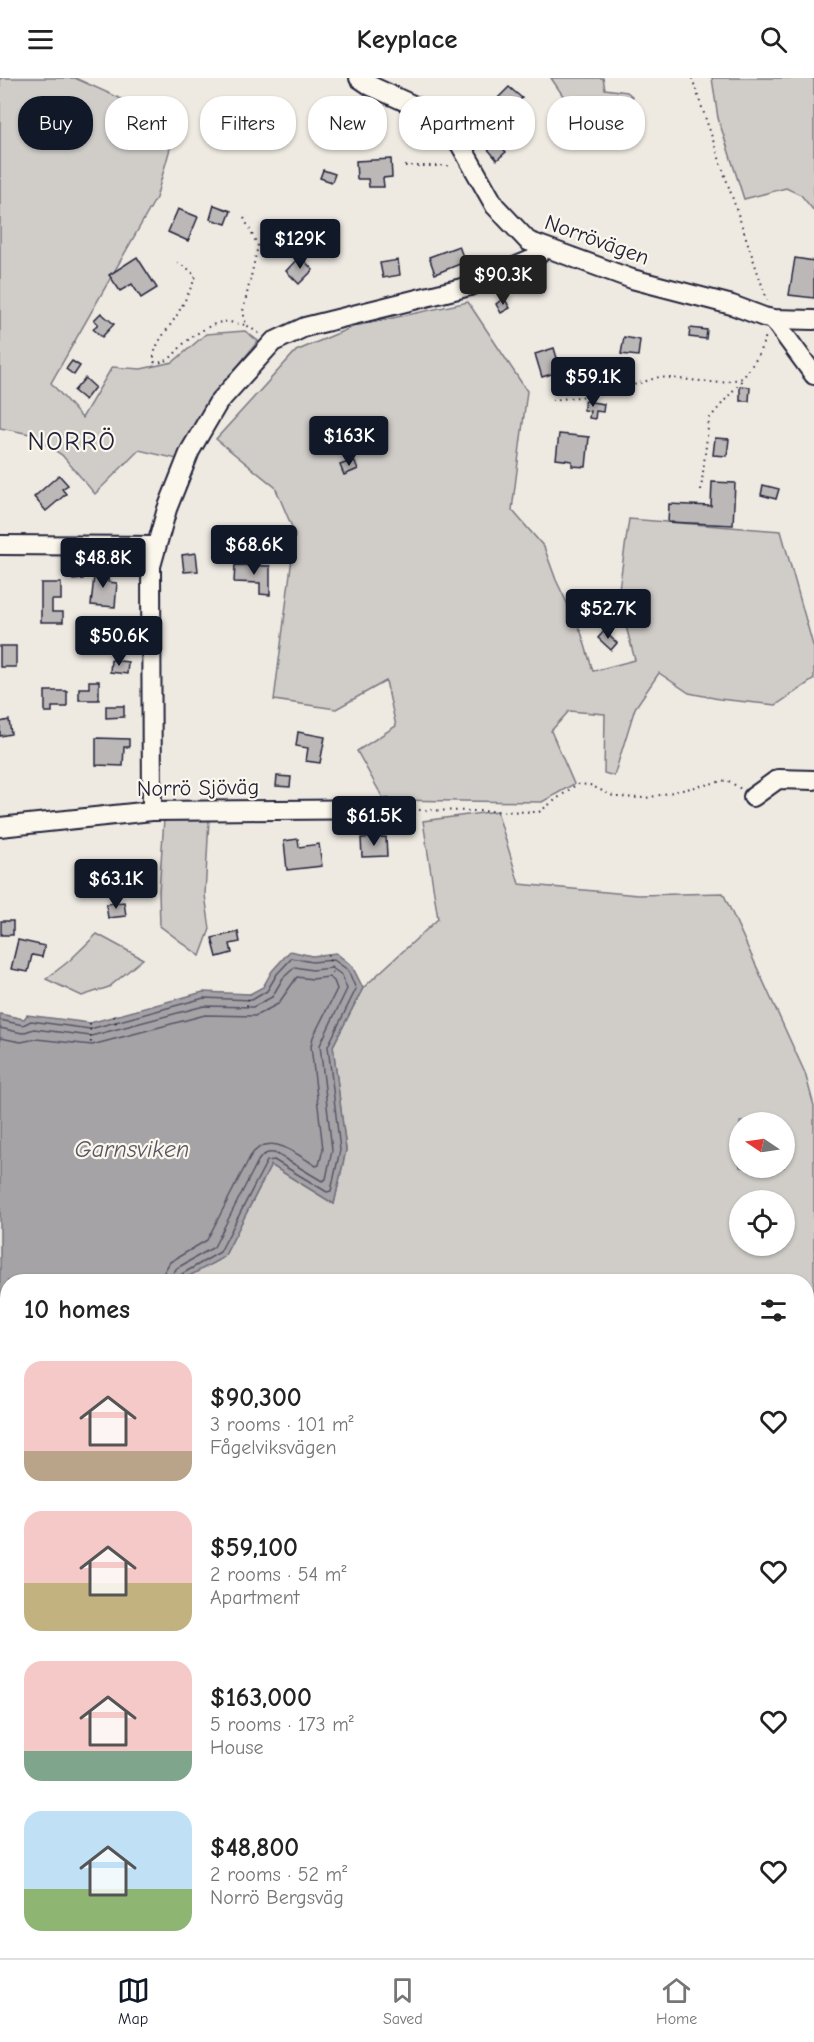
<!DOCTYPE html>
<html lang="en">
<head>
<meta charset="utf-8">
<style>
	:root { --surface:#fff; --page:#f2f2f2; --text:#222; --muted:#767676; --line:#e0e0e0; --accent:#111827 }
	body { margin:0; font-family:"Comic Neue",sans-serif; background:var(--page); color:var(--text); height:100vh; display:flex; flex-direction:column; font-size:22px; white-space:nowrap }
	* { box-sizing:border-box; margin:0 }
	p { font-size:20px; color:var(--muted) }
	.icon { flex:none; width:33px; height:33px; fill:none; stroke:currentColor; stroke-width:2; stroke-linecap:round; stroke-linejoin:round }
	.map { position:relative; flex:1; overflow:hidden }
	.sheet { position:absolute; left:0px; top:1196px; width:814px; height:686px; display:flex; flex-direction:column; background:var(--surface); border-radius:24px 24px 0 0; box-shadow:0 2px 4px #0004 }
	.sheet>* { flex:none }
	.top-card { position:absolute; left:18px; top:18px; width:778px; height:54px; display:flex; gap:12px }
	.needle { width:39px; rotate:283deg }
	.tools { position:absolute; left:729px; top:1034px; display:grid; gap:12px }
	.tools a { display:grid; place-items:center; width:66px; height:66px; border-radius:50%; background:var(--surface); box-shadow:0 2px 4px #0004; font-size:30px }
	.price { position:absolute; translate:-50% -51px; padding:0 14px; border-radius:6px; background:var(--accent); color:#fff; font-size:20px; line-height:39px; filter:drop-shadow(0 2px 3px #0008) }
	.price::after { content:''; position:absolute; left:50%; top:36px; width:18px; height:14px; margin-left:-9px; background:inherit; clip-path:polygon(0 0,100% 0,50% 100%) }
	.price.on { background:#222; color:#fff }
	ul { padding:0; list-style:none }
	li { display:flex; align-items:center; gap:18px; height:150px; padding:0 24px }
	li span { display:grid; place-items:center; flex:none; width:168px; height:120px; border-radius:18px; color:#555 }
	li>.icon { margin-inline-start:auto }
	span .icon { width:72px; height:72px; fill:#fffc; stroke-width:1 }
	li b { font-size:26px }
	h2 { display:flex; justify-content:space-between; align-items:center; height:72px; padding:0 24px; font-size:26px }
	.pill { padding:0 21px; border-radius:24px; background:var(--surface); box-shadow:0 2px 4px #0004; font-size:21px; line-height:54px }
	.pill.on { background:var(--accent); color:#fff }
	header { display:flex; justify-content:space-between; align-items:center; height:78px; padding:0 24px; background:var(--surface); font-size:27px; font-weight:700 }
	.tabs { display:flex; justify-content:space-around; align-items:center; height:84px; border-top:2px solid var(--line); background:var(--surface); font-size:16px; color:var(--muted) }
	.tabs a { display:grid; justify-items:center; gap:3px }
	.tabs .on { color:var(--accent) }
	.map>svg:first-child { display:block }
</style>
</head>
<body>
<header><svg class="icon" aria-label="menu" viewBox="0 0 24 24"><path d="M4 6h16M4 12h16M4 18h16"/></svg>Keyplace<svg class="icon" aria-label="search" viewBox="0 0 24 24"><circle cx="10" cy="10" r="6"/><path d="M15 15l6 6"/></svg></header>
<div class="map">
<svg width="814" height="1880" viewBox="0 0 814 1880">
	<rect width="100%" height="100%" fill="#eeeae2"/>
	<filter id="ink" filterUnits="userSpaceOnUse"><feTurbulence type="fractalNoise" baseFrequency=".0167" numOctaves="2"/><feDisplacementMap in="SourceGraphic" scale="12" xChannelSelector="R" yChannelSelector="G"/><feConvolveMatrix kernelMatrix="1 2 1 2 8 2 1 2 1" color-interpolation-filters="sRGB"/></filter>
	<g filter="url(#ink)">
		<g fill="#d0cdc9" stroke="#797882" stroke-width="1.5" fill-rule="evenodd">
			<path d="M 0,0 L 75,0 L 146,32 L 171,67 L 156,120 L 51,305 L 82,340 L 112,289 L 141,291 L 173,284 L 206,256 L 245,253 L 258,263 L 213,319 L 177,381 L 139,372 L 95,416 L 62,377 L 30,356 L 0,350 Z"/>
			<path d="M 551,0 L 603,0 L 605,11 L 627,14 L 633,19 L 586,52 Z"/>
			<path d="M 712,0 L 814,0 L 814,133 L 801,117 L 786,110 L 744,121 L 718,40 Z"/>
			<path d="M 468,224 L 527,313 L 512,432 L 544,469 L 556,502 L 581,554 L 593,593 L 635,582 L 618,518 L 629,441 L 781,453 L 814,571 L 814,601 L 776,627 L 719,621 L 689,615 L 659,595 L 635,630 L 614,698 L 604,695 L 605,636 L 569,633 L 551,653 L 574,706 L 542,724 L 384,722 L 357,673 L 396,648 L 386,603 L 336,631 L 274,622 L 295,456 L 275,409 L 216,361 L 296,273 L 355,248 Z"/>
			<path d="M 497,733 L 519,806 L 638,817 L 723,815 L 805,995 L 814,1028 L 814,1488 L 807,1483 L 807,1203 L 180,1203 L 224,1179 L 271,1087 L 334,1126 L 346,1072 L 333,968 L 363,910 L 438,841 L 423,743 ZM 740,1044 L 784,1044 L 784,1089 L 740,1089 ZM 740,1122 L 784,1122 L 784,1167 L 740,1167 Z"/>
			<path d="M 164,741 L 209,741 L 205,817 L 210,851 L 200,878 L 160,848 L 159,813 Z"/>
			<path d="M 97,856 L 143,881 L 109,909 L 82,918 L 46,901 L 69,883 Z"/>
			<path d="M 0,1236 L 8,1237 L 7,1374 L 0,1375 Z"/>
			<path d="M 807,1540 L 814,1544 L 814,1880 L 647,1880 L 636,1874 L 807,1874 Z"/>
			<path d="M 30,1874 L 368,1874 L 377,1876 L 378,1880 L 29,1880 Z"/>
		</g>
		<path fill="#a6a3a7" stroke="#716f7c" stroke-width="1.5" d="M 290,873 L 312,878 L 336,875 L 352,888 L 363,910 L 333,968 L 346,1072 L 334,1126 L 271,1087 L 224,1179 L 180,1203 L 8,1203 L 7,1237 L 0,1236 L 0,936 L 24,941 L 27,937 L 90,945 L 203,914 L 250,916 L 263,909 L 272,893 Z"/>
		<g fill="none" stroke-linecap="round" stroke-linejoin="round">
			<g stroke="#575666" stroke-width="1.5">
				<path d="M 0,942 L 23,947 L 31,943 L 90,951 L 204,920 L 252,922 L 267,913 L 277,896 L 292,880 L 312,884 L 334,882 L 348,892 L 356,911 L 328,968 L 340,1072 L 331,1113 L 327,1114 L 274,1082 L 267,1083 L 220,1174 L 182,1196 L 179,1203"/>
				<path d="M 0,950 L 22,955 L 34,951 L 91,958 L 204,928 L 253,929 L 272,919 L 283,900 L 295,889 L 312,892 L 332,890 L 342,897 L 347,911 L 320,967 L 332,1072 L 326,1101 L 322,1103 L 277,1076 C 269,1073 263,1075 258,1083 L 214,1169 L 177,1190 L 173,1195 L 171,1203"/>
				<path d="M 0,960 L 21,964 L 36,961 L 92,967 L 205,937 L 255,938 L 278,926 L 297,899 L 312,901 L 329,899 L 334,903 L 337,911 L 313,959 L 311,968 L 323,1071 L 319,1087 L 316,1088 C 296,1076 268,1051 250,1079 L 207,1162 L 170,1184 L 164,1194 L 162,1203"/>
			</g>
			<path stroke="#716f7c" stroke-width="4.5" d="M 807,1536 L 814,1540"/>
		</g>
		<g fill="#bcb8b8" stroke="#22223b" stroke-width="1.5">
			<path d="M 509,9 L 522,20 L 502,41 L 489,29 Z"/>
			<path d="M 247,44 L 262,49 L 256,68 L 241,62 Z"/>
			<path d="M 496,62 L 506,74 L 497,82 L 486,69 Z"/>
			<path d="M 391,81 L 392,99 L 383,100 L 384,109 L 369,109 L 368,101 L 357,101 L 356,83 Z"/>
			<path d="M 323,92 L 335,96 L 332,104 L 320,100 Z"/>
			<path d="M 214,127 L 231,133 L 226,146 L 210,141 Z"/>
			<path d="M 178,131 L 198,139 L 188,163 L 168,154 Z"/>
			<path d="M 459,168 L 465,184 L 435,196 L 429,179 Z"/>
			<path d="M 300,178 L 313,192 L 299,206 L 286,193 Z"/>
			<path d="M 137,179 L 157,210 L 141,220 L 132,206 L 120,213 L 109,197 Z"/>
			<path d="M 795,180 L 814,183 L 814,220 L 789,217 Z"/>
			<path d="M 398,182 L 400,197 L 383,200 L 380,185 Z"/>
			<path d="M 504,220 L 510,230 L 501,235 L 496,226 Z"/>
			<path d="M 101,235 L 114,246 L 102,259 L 93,251 L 98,246 L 94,242 Z"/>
			<path d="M 690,250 L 707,252 L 706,261 L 689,259 Z"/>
			<path d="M 624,259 L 640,262 L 638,278 L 621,276 Z"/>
			<path d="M 554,270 L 561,293 L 542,299 L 535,276 Z"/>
			<path d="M 72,283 L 80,288 L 74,297 L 66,291 Z"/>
			<path d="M 577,289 L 587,291 L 586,300 L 576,299 Z"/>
			<path d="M 595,292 L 612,294 L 611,305 L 593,303 Z"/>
			<path d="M 85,300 L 95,309 L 85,322 L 74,313 Z"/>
			<path d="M 740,308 L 750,309 L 749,323 L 740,323 Z"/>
			<path d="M 585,323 L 604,326 L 603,334 L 596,333 L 595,341 L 589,340 L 590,333 L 584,332 Z"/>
			<path d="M 559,356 L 589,359 L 586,389 L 572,388 L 572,383 L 556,381 Z"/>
			<path d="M 715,360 L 729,361 L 727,378 L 713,377 Z"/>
			<path d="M 354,382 L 358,391 L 344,397 L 340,387 Z"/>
			<path d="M 59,397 L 68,407 L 62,411 L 66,416 L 46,433 L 34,419 Z"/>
			<path d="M 712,404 L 735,405 L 733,447 L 668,444 L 669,426 L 711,428 Z"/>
			<path d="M 763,407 L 779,411 L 776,421 L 761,417 Z"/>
			<path d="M 196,475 L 198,493 L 184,494 L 182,477 Z"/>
			<path d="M 72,487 L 83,487 L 83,501 L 73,502 Z"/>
			<path d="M 235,487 L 270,488 L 270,517 L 260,516 L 260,505 L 234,504 Z"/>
			<path d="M 95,489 L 109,490 L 108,504 L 117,505 L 115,529 L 91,527 Z"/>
			<path d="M 41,505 L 61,505 L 61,522 L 52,522 L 52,534 L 63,534 L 63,544 L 41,544 Z"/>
			<path d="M 601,511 L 612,517 L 608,525 L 602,522 L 595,534 L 589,530 Z"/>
			<path d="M 604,553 L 617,565 L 611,572 L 598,560 Z"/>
			<rect x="0" y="568" width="16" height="21"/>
			<path d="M 111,582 L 128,584 L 127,596 L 110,594 Z"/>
			<path d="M 89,603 L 99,603 L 99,622 L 79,622 L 79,610 L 89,610 Z"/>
			<path d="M 45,613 L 67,613 L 67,629 L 52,629 L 52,634 L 45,634 Z"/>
			<path d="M 106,628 L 124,628 L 124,639 L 106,640 Z"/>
			<path d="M 9,642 L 11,656 L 0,658 L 0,644 Z"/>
			<path d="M 298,654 L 325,659 L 320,685 L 306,683 L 308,670 L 296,668 Z"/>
			<path d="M 96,660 L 129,661 L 129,669 L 124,669 L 123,688 L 96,687 Z"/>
			<path d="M 277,698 L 291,699 L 290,709 L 276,708 Z"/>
			<path d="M 386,759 L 387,778 L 362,779 L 361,760 Z"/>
			<path d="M 298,761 L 299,769 L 319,766 L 322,788 L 287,792 L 284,763 Z"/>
			<path d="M 124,824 L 126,838 L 108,840 L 106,826 Z"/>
			<rect x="1" y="843" width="12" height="14"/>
			<path d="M 238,854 L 240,864 L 230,866 L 232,875 L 217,879 L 212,860 Z"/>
			<path d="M 18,862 L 45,868 L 42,879 L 32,877 L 28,894 L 11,891 Z"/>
		</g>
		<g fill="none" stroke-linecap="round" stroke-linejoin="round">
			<g stroke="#22223b" stroke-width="22">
				<g id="minor">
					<path d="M 359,0 L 371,8 L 426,33 L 460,66 L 495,128 L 528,163 L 632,201 L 732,227 L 764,239 L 773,241 L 814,242"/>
					<path d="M 773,241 L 814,297"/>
					<path d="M 0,467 L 156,468"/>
					<path d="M 753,719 L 778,701 L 814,702"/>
					<path d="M 152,733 L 151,488 L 167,431 L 190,373 L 218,325 L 273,264 L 305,249 L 470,208 L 533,181 L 546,170"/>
					<path d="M 0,749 L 152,733 L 398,731"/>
				</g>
			</g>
			<g stroke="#22223b" stroke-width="2" stroke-dasharray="1.5 4.5" stroke-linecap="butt">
				<path d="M 692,0 L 767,222"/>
				<path d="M 405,88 L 453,88"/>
				<path d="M 244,140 L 258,168 L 243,233 L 246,247 L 260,256"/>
				<path d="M 177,185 L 187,190 L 196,198 C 190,212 184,225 177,237 C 168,252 152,267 154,284 C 171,287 176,271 188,262 C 197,255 211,246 222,244 C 229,243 239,246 246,247"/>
				<path d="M 552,322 L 605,316 L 659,299 L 721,305 L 743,300 L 757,280 L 766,258"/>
				<path d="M 701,412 L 709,341 L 743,301"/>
				<path d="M 413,732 L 539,734 L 577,706 L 590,707 L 615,719 L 646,720 L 727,702 L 741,711"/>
				<path d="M 328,876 L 333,897"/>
				<path d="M 247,928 L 250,916"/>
				<path d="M 114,938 L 117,949"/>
				<path d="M 90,945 L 91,966"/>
				<path d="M 20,1880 L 21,1874"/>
			</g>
			<use href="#minor" stroke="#fbf7ec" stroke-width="18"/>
		</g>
	</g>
	<g text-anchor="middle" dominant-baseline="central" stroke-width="4.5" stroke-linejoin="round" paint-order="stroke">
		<g font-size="22" fill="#22223b" stroke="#fbf7ec">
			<text transform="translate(597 162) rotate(20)">Norrövägen</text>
			<text transform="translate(198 710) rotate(-1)">Norrö Sjöväg</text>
		</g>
		<g font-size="24" font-style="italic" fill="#575666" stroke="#fbf7ec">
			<text x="132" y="1071">Garnsviken</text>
		</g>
		<g font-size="26" letter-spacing="1.5" fill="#22223b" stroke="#fbf7ec">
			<text x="72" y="364">NORRÖ</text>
		</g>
	</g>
</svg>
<div class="tools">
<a><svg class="needle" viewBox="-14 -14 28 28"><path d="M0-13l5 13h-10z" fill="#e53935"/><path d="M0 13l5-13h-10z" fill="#767676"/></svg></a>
<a><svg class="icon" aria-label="locate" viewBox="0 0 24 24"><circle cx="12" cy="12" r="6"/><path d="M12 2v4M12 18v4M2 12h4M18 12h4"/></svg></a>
</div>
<b class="price" style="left:300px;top:192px">$129K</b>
<b class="price on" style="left:503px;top:228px">$90.3K</b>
<b class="price" style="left:593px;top:330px">$59.1K</b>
<b class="price" style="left:349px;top:389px">$163K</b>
<b class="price" style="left:254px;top:498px">$68.6K</b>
<b class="price" style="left:103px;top:511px">$48.8K</b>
<b class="price" style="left:608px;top:562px">$52.7K</b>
<b class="price" style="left:119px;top:589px">$50.6K</b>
<b class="price" style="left:374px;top:769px">$61.5K</b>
<b class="price" style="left:116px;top:832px">$63.1K</b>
<div class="top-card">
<a class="pill on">Buy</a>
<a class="pill">Rent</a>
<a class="pill">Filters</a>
<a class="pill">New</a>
<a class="pill">Apartment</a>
<a class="pill">House</a>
</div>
<section class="sheet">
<h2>10 homes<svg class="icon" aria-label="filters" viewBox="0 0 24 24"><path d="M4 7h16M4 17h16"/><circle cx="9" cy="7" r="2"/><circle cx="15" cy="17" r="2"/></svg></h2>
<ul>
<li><span style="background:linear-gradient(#f6c9c9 75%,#b9a48a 0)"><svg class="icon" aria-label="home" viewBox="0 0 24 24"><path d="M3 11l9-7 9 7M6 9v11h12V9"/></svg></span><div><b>$90,300</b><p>3 rooms · 101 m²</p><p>Fågelviksvägen</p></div><svg class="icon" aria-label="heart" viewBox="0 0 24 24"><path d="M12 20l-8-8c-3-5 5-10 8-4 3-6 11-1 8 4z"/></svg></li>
<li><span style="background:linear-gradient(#f6c9c9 60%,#c2b280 0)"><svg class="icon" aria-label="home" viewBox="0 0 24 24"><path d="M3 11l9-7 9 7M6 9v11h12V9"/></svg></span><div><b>$59,100</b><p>2 rooms · 54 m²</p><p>Apartment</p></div><svg class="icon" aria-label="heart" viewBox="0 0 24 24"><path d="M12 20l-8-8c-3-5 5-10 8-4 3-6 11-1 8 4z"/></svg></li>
<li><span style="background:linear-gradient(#f6c9c9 75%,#7fa58c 0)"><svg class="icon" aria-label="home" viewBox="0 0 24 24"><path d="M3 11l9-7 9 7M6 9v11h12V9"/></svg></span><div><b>$163,000</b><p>5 rooms · 173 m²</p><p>House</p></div><svg class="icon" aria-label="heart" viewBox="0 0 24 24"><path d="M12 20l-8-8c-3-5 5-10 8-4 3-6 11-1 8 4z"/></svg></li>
<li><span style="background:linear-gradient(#bfe0f5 65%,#8fb573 0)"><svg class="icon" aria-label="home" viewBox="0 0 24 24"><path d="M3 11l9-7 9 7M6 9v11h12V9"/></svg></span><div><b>$48,800</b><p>2 rooms · 52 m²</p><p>Norrö Bergsväg</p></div><svg class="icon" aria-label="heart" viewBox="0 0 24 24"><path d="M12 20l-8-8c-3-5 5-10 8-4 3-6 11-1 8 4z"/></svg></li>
</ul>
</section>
</div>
<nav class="tabs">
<a class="on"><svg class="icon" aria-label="map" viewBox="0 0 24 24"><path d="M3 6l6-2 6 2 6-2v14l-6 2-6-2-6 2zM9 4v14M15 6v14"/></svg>Map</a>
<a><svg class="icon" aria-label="saved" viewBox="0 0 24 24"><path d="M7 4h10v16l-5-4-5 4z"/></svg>Saved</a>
<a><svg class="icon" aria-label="home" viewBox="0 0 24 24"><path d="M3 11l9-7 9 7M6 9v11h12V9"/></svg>Home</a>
</nav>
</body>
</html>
